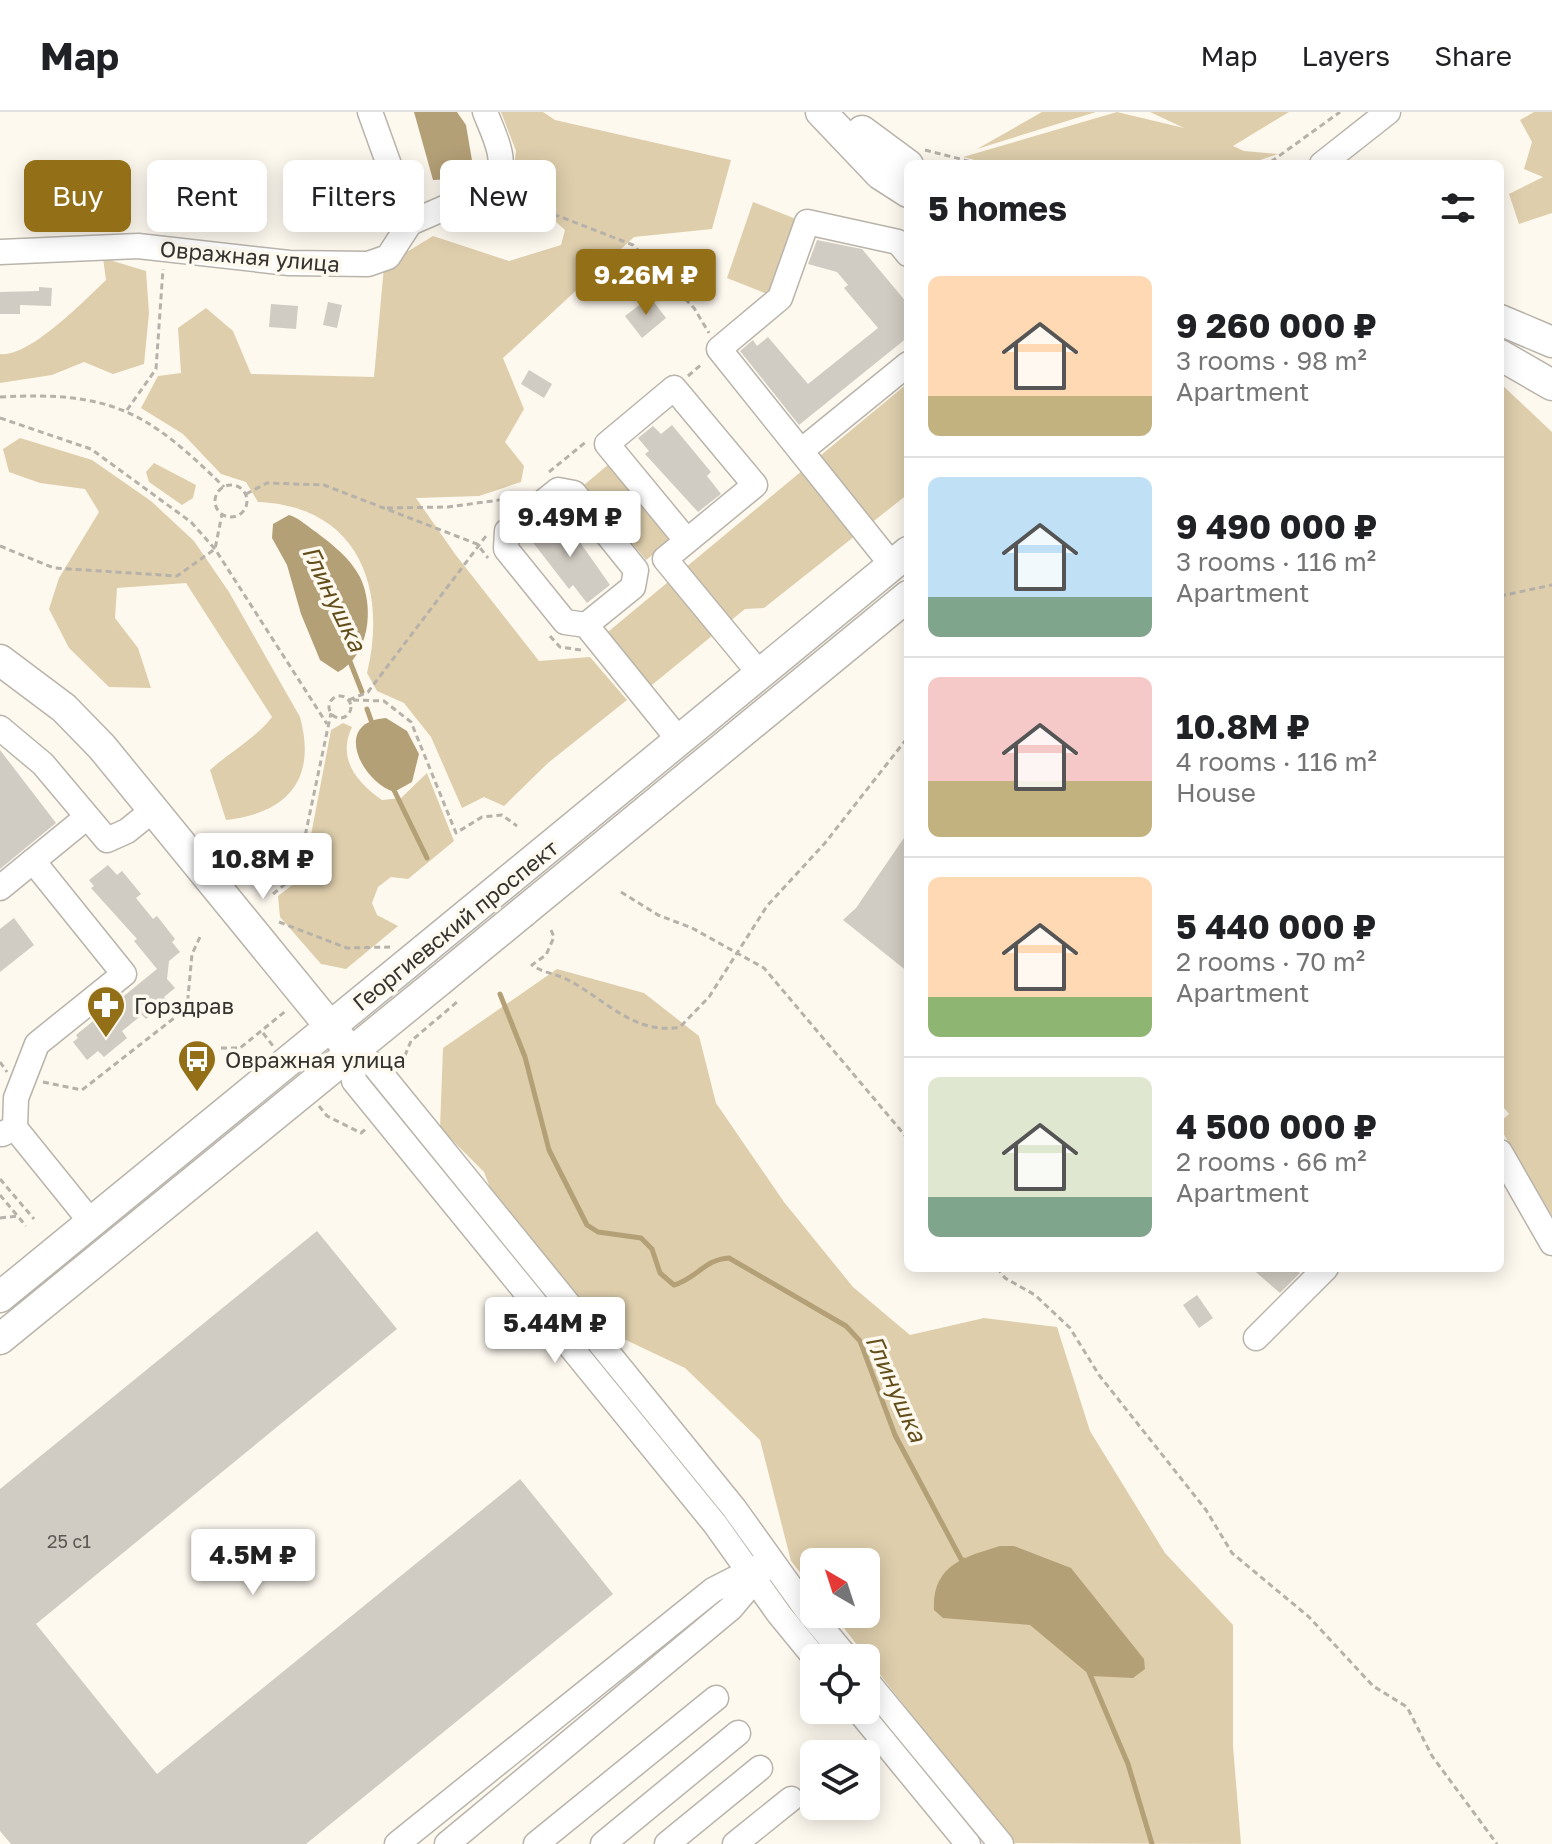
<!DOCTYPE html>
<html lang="en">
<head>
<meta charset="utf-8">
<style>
	:root { --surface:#fff; --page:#f2f2f2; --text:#202124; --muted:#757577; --line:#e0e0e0; --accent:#937017 }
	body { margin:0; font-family:"Golos Text",sans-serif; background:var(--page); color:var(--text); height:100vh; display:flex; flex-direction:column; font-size:30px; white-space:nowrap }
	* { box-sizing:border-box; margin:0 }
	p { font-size:26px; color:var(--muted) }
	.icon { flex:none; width:44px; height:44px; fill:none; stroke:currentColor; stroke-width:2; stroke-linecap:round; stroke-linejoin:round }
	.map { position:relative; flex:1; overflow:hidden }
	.details { position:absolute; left:904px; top:48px; width:600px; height:1112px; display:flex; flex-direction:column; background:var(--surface); border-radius:12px; box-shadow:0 4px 20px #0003 }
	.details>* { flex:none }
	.hud { position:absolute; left:24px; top:48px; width:760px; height:72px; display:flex; gap:16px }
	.needle { width:52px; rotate:321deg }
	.fabs { position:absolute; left:800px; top:1436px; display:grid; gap:16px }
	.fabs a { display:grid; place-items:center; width:80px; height:80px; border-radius:12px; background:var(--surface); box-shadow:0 4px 20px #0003; font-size:40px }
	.price { position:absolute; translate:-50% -68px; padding:0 18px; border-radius:8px; background:#fff; color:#222; font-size:26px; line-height:52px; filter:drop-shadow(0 2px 4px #0008) }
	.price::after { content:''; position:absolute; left:50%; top:48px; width:24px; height:18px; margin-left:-12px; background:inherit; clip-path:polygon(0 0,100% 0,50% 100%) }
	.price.selected { background:var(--accent); color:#fff }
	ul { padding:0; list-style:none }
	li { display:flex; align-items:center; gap:24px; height:200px; padding:0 24px }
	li+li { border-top:2px solid var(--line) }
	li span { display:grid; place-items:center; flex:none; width:224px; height:160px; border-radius:12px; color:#555 }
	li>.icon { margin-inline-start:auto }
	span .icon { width:96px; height:96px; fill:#fffc; stroke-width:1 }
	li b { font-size:34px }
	h2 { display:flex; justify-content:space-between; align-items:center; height:96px; padding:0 24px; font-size:34px }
	.tag { padding:0 28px; border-radius:12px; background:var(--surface); box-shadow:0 4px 20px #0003; font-size:28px; line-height:72px }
	.tag.selected { background:var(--accent); color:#fff }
	header { display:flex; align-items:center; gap:48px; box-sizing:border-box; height:112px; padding:0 40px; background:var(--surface); border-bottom:2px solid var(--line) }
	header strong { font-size:38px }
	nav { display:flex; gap:44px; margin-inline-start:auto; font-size:28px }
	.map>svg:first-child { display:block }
</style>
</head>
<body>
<header>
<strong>Map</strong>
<nav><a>Map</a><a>Layers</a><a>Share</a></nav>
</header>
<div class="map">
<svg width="1552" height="1732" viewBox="0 0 1552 1732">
	<rect width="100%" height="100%" fill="#fef9ef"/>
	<g fill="#deceac">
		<path d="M 501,0 L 543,0 L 555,8 L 731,48 L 712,117 L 634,125 L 503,246 L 524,297 L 505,330 L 524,354 L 521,370 L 479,384 L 416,386 L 455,442 L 539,549 L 590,545 L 627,588 L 548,651 L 504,694 L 484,685 L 462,696 L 431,625 L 404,591 L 377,579 L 367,561 C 388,474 357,394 258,390 L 246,370 L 221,362 L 183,322 L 141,296 L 158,264 L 181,261 L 178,216 L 206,196 L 233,219 L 251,262 L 374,265 L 384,154 L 433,124 L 509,149 L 561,133 L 565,118 L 512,71 L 516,39 Z"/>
		<path d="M 1042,0 L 1096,0 L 977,37 Z"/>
		<path d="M 1117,0 L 1184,16 L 1150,0 L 1289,0 L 1233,34 L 1244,39 L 1278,42 L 1257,49 L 990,52 L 963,45 Z"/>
		<path d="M 1534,0 L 1552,0 L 1552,101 L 1519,112 L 1509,82 L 1543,65 L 1524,57 L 1532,30 L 1520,8 Z"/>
		<path d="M 753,90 L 801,109 L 772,184 L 727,166 Z"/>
		<path d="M 103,146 L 146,159 L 149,201 L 144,252 L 113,262 L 84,250 L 52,263 L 0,271 L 0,242 C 29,246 85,188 106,168 Z"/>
		<path d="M 908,271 L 908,382 L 764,496 L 745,497 L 647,577 L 603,524 Z"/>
		<path d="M 1500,271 L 1552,320 L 1552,1104 L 1500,1016 L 1500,1010 L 1509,1002 L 1500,991 Z"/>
		<path d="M 20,326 L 92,348 L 151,389 L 194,429 L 229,480 L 300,605 C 317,667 288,701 226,708 L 210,658 C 231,639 254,628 272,605 L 186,471 L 117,476 L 115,506 L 138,536 L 151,576 L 109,575 L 69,536 L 49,497 L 59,466 L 99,400 L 85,377 L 40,371 L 9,360 L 3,337 Z"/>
		<path d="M 154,351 L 196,373 L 193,386 L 182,393 L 149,370 L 146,360 Z"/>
		<path d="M 609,352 L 672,428 L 646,448 L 584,373 Z"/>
		<path d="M 343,611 L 352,615 C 337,646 356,670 382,688 L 401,686 L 427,661 L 454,729 L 408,767 L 391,765 L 378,775 L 372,791 L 377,803 L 398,814 L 346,857 L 321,852 L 280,805 L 278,784 L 295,771 L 307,744 L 331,618 Z"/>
		<path d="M 557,857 L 644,881 L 699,924 L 716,991 L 784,1090 L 853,1175 L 910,1223 L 984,1206 L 1057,1215 L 1090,1319 L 1165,1441 L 1233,1513 L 1233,1634 L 1241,1732 L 1011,1731 L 833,1502 L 866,1502 L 866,1450 L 814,1450 L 814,1478 L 791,1449 L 760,1328 L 685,1256 L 590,1211 L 499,1099 L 484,1060 L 440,1016 L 443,936 Z"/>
	</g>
	<g fill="#b4a077">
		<path d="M 414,0 L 457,0 L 466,13 L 475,66 L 433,68 Z"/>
		<path d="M 289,403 C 299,406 307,414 316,420 C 333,433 350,446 360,465 C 375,496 369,544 338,560 L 320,548 L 301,502 L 287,453 L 272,426 L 273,412 Z"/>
		<path d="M 386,606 L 407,619 L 419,642 L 412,670 L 394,680 C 362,670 331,610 386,606 Z"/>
		<path d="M 1000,1434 L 1014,1434 L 1071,1456 L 1144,1547 L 1145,1557 L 1133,1566 L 1091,1564 L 1030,1513 L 943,1506 L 934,1498 C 932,1453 964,1445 1000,1434 Z"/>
	</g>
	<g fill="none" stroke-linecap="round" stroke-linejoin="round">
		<g stroke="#b4a077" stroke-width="5">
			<path d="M 349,547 L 362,580"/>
			<path d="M 367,597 L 372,611"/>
			<path d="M 392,674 L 427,746"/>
			<path d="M 500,882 L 525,945 L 549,1038 L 587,1113 L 598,1120 L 641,1126 L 652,1137 L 660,1161 L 674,1173 C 696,1167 705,1147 729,1146 L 846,1214 L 860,1229 L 895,1323 L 961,1447 L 966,1449"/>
			<path d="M 1089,1560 L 1128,1652 L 1152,1732"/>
		</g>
	</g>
	<g fill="#d1ccc3">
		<path d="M 309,69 L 330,70 L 328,112 L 307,111 Z"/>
		<path d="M 817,128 L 862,137 L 908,192 L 908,225 L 799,313 L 740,239 L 753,228 L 757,234 L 768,225 L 808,272 L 878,216 L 844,176 L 848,173 L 837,160 L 808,152 Z"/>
		<path d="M 39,175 L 52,176 L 51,194 L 20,193 L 20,202 L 0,202 L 0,180 L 39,179 Z"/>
		<path d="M 650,185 L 666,206 L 642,226 L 625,204 Z"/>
		<path d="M 328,190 L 342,193 L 337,216 L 323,213 Z"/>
		<path d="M 271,192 L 298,194 L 296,217 L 269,215 Z"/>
		<path d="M 529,258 L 552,272 L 544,286 L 521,272 Z"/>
		<path d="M 672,313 L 711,360 L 707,364 L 721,382 L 698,400 L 645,342 L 649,339 L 638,326 L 653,314 L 661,322 Z"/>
		<path d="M 553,402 L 561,412 L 565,409 L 610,473 L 587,491 L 573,473 L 569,477 L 531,428 L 542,420 L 537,414 Z"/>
		<path d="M 0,638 L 56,711 L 0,757 Z"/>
		<path d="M 908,720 L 908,860 L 843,808 L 856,796 Z"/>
		<path d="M 108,753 L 117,763 L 122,759 L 141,782 L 136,786 L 153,807 L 157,804 L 175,827 L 172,830 L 180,840 L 169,849 L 167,867 L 175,876 L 164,885 L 168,889 L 146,907 L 142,903 L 122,919 L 127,926 L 104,945 L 98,939 L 87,948 L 73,930 L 78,926 L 76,923 L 157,857 L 134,829 L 137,827 L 91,776 L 94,774 L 89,768 Z"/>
		<path d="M 14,806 L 34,833 L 0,860 L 0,817 Z"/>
		<path d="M 317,1119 L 397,1217 L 36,1512 L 157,1662 L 520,1367 L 613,1482 L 306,1732 L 11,1732 L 0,1719 L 0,1377 Z"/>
		<path d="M 1251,1156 L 1295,1156 L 1300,1161 L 1280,1181 Z"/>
		<path d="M 1197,1183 L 1213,1206 L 1199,1216 L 1183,1193 Z"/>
	</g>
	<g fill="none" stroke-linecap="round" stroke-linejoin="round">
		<g stroke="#b9b4ab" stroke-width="27">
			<g id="minor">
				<path d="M 1322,52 L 1388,0"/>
				<path d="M 410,111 L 488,77 C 513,55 495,26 485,0"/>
				<path d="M 0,140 L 138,134 L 289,151 L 368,152 L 388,145 L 410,111 L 370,0"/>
				<path d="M 801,339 L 908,252"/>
				<path d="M 687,429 L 607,332 L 674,276 L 755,373 L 665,447 L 760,562"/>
				<path d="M 892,453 L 719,237 L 780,186 L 807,110 L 898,130 L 908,142"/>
				<path d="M 586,513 L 633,475 L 636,458 L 574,381 L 558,378 L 507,419 L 506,437 L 565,510 L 586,513 L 679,628"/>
				<path d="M 0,616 L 43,652 L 107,728 L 127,719 L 153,698"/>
				<path d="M 0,776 L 87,705"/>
				<path d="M 351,940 L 374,953 L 734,1396 L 807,1498 L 847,1546"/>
				<path d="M 351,940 L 354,969 L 715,1412 L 779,1502 L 815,1546"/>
				<path d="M 15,1016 L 16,986 L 37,932 L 124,862 L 33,749"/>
				<path d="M 2,1022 L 15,1016 L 91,1110"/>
				<path d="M 1500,1040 L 1552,1131"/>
				<path d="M 1256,1226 L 1326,1156"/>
				<path d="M 866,1568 L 1001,1732"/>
				<path d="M 858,1598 L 968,1732"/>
				<path d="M 397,1732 L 713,1478 L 762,1453"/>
				<path d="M 447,1732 L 731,1496 L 762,1459"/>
				<path d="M 536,1732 L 716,1586"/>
				<path d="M 603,1732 L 738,1621"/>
				<path d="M 667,1732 L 760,1656"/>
				<path d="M 735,1732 L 791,1687"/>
			</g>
		</g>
		<g stroke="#b9b4ab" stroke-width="33">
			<g id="major">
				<path d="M 821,0 L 880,62 L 908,80"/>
				<path d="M 862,19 L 908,53"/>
				<path d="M 1500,208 L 1552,230"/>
				<path d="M 1500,243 L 1552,273"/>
				<path d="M 0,548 L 64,596 L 102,635 L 342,929"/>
				<path d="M 509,768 L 908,440"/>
				<path d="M 523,800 L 908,484"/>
				<path d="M 0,1185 L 425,837"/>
				<path d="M 0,1227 L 439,869"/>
			</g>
		</g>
		<g stroke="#b6b2aa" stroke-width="3" stroke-dasharray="6 4" stroke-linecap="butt">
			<path d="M 925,38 L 980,52"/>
			<path d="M 1251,52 L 1272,49 L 1340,0"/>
			<path d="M 507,84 L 633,133 L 694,196 L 709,221"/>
			<path d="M 688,264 L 703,251"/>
			<path d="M 0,285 C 111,279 147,299 224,375"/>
			<path d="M 127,298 L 156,257 L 163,157"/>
			<path d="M 0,306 L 91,337 L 191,410 L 215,437 L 327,612"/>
			<path d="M 549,360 L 587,329"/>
			<circle cx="231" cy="389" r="16"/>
			<path d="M 246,382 L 267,371 L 324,373 L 477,432 L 488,446"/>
			<path d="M 387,396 L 448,395 L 514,386"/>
			<path d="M 0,434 L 54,456 L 177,464 L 215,437 L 222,402"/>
			<path d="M 1500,484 L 1552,473"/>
			<path d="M 550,524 L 560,535 L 581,538"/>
			<circle cx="340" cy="595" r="11"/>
			<path d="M 349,588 L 368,580 L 486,424"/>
			<path d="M 353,588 L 384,589 L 411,610 L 456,721 L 482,705 L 502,703 L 517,714"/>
			<path d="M 621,780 L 658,803 L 692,816 L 764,856 L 908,1027"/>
			<path d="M 273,782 L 289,769 L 300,748 L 331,601"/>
			<path d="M 279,810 L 347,836 L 390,835"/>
			<path d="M 551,818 L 554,825 L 546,843 L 532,853 C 543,861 554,861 566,867 C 603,885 634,924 680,915 L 709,885 L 767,794 L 825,731 L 908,625"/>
			<path d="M 263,921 L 273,934"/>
			<path d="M 221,936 L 240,936 L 287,898"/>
			<path d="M 0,950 L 7,960"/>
			<path d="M 401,953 L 411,929 L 457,890"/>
			<path d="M 43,970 L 82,978 L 187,896 L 192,842 L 200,825"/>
			<path d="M 319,994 L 327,1004 L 361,1021 L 368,1015"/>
			<path d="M 0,1067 L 34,1107"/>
			<path d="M 0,1083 L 26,1114"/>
			<path d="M 0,1106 L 18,1104"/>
			<path d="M 997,1156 L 1005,1166 L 1035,1183 L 1070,1216 L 1099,1263 L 1206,1398 L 1232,1441 L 1309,1505 L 1373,1574 L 1407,1595 L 1432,1644 L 1497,1732"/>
		</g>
		<use href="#minor" stroke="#fff" stroke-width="24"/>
		<use href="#major" stroke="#fff" stroke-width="30"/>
		<g stroke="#b9b4ab" stroke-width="33" stroke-linecap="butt">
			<g id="major-bridge">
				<path d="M 425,837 L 509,768"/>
				<path d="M 439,869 L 523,800"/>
			</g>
		</g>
		<use href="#major-bridge" stroke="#fff" stroke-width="30"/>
	</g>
	<defs>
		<g id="pharmacy-pin" transform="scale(2)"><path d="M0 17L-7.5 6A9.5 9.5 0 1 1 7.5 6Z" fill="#937017" stroke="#fef9ef"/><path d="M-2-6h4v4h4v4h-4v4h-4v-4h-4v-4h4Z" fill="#fff"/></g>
		<g id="bus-pin" transform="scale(2)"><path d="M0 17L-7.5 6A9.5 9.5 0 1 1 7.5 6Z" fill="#937017" stroke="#fef9ef"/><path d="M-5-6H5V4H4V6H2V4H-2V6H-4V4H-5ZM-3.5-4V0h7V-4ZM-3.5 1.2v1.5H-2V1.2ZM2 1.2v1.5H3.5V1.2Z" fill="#fff"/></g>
	</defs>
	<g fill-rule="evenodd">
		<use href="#pharmacy-pin" x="106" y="893"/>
		<use href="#bus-pin" x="197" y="947"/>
	</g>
	<g text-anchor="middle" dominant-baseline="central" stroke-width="7" stroke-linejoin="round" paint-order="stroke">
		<g font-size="18" fill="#5c5954">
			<text x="69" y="1429">25 с1</text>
		</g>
		<g font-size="22" fill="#35332f" stroke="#fef9ef">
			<text transform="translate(250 144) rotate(5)">Овражная улица</text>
			<text transform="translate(455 813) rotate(-39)">Георгиевский проспект</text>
		</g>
		<g font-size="22" fill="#35332f" stroke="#fef9ef" text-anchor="start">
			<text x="134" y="893">Горздрав</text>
			<text x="225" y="947">Овражная улица</text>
		</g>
		<g font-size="24" font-style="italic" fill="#634d1b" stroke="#fef9ef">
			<text transform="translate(335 486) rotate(64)">Глинушка</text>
			<text transform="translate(897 1276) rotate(66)">Глинушка</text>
		</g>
	</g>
</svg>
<div class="fabs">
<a><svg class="needle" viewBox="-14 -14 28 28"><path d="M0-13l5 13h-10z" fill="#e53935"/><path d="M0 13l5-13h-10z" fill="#757577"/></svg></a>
<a><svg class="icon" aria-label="locate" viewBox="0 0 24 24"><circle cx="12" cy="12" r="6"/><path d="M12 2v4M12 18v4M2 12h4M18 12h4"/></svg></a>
<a><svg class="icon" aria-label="layers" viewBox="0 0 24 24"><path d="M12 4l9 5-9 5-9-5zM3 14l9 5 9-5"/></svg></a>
</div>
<b class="price selected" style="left:646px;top:205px">9.26M ₽</b>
<b class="price" style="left:570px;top:447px">9.49M ₽</b>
<b class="price" style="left:263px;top:789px">10.8M ₽</b>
<b class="price" style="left:555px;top:1253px">5.44M ₽</b>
<b class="price" style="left:253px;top:1485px">4.5M ₽</b>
<div class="hud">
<a class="tag selected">Buy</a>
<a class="tag">Rent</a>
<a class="tag">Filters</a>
<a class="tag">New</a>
</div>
<section class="details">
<h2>5 homes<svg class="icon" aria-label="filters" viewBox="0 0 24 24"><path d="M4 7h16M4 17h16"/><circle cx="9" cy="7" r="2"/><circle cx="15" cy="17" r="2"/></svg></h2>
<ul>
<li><span style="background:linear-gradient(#ffd9b3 75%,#c2b280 0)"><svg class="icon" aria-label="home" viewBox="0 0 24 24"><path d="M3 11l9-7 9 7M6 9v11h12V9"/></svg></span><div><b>9 260 000 ₽</b><p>3 rooms · 98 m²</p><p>Apartment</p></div></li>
<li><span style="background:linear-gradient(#bfe0f5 75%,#7fa58c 0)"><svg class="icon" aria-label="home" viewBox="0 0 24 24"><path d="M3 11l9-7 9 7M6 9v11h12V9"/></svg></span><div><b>9 490 000 ₽</b><p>3 rooms · 116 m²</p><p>Apartment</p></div></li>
<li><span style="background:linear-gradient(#f6c9c9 65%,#c2b280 0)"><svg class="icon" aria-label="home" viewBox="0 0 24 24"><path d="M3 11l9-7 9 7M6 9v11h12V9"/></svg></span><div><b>10.8M ₽</b><p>4 rooms · 116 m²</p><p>House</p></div></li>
<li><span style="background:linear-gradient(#ffd9b3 75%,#8fb573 0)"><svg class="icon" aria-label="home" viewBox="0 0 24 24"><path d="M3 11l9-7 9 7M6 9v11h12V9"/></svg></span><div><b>5 440 000 ₽</b><p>2 rooms · 70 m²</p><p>Apartment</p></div></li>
<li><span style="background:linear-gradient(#dfe7d0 75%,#7fa58c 0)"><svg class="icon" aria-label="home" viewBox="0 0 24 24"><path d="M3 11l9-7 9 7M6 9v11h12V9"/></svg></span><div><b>4 500 000 ₽</b><p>2 rooms · 66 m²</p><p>Apartment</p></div></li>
</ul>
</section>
</div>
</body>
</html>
